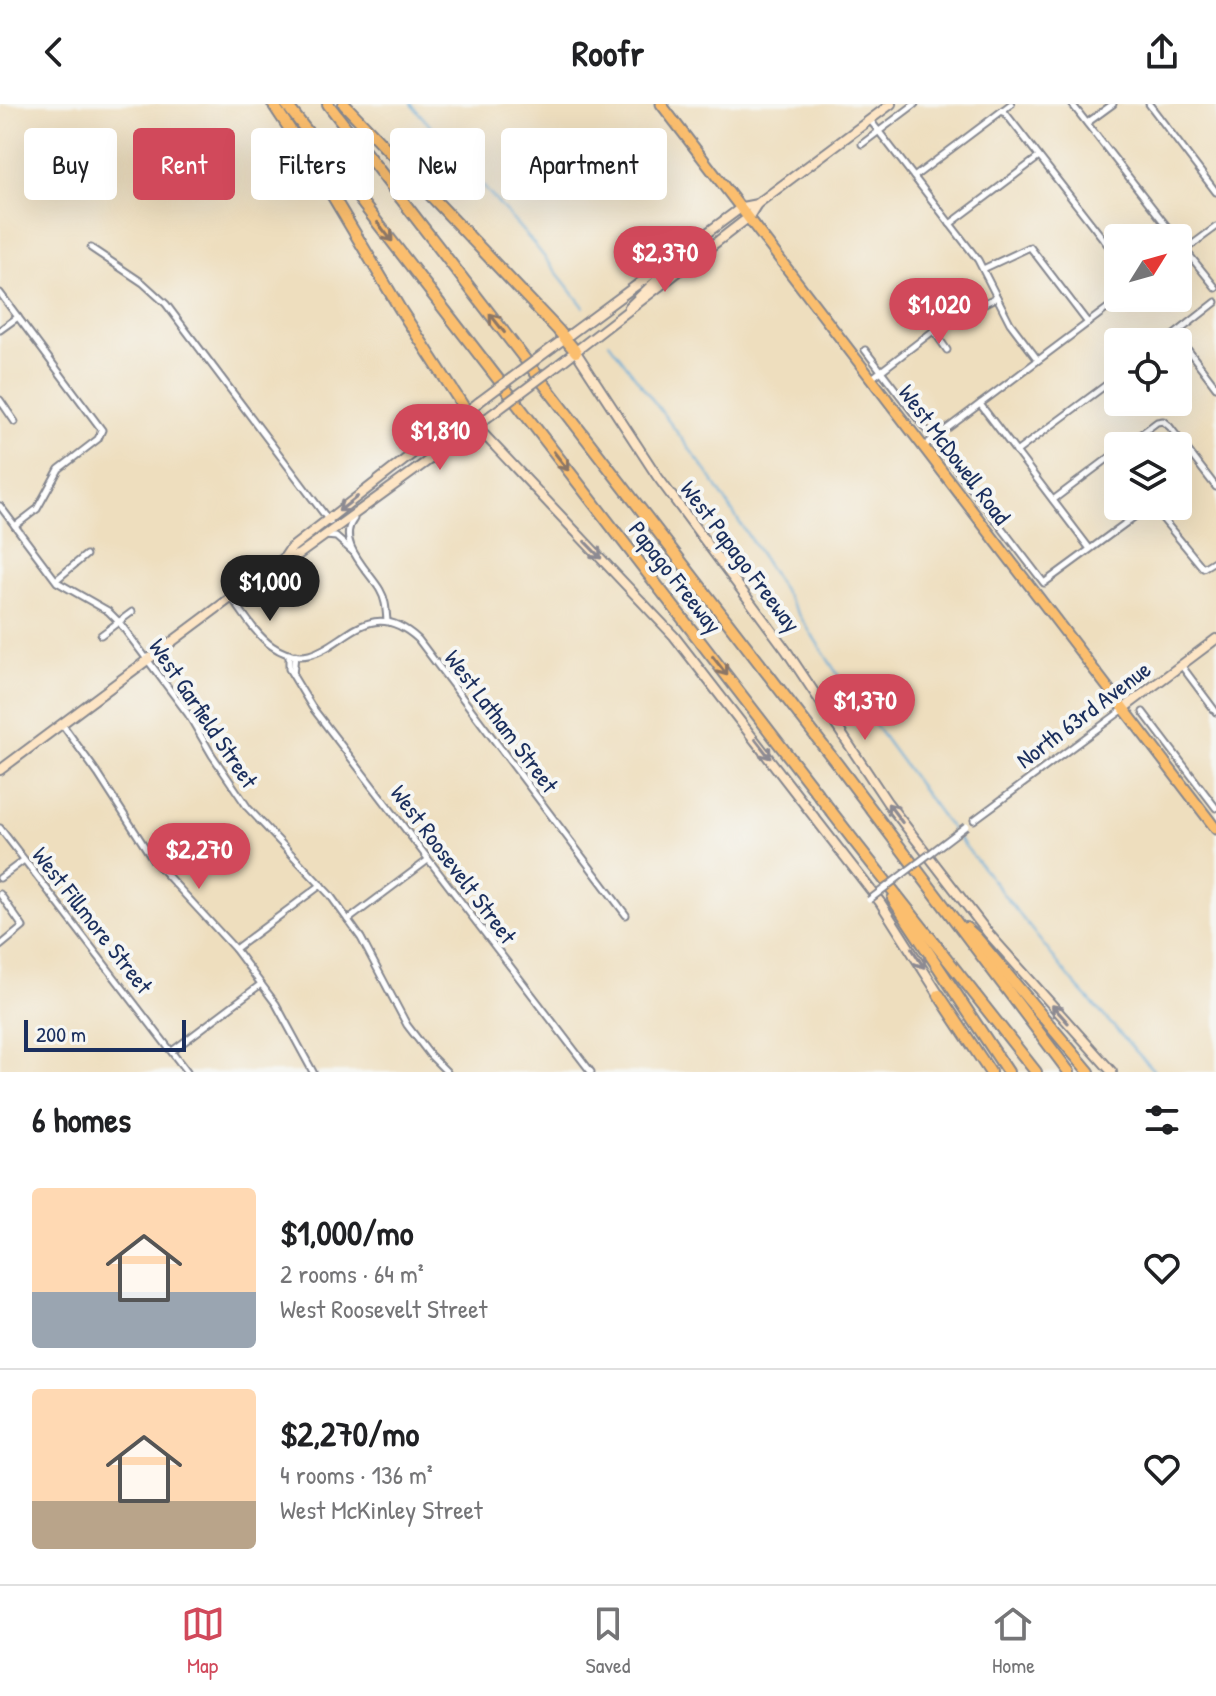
<!DOCTYPE html>
<html lang="en">
<head>
<meta charset="utf-8">
<style>
	:root { --surface:#fff; --page:#f2f2f2; --text:#202124; --muted:#757577; --line:#e0e0e0; --accent:#d1495b }
	body { margin:0; font-family:"Patrick Hand",sans-serif; background:var(--page); color:var(--text); height:100vh; display:flex; flex-direction:column; font-size:30px; white-space:nowrap }
	* { box-sizing:border-box; margin:0 }
	p { font-size:26px; color:var(--muted) }
	.icon { flex:none; width:44px; height:44px; fill:none; stroke:currentColor; stroke-width:2; stroke-linecap:round; stroke-linejoin:round }
	.map { position:relative; height:968px; overflow:hidden }
	.sheet { display:flex; flex-direction:column; background:var(--surface); flex:1 }
	.sheet>* { flex:none }
	.hud { position:absolute; left:24px; top:24px; width:800px; height:72px; display:flex; gap:16px }
	.needle { width:52px; rotate:53deg }
	.fabs { position:absolute; left:1104px; top:120px; display:grid; gap:16px }
	.fabs a { display:grid; place-items:center; width:88px; height:88px; border-radius:8px; background:var(--surface); box-shadow:0 8px 32px #0002; font-size:40px }
	.scale { position:absolute; left:24px; bottom:20px; width:162px; box-sizing:border-box; padding-left:8px; border:4px solid #1b2f5e; border-top:0; font-size:22px; line-height:28px; white-space:nowrap; color:#1b2f5e; -webkit-text-stroke:6px #f6f6f2; paint-order:stroke }
	.price { position:absolute; translate:-50% -68px; padding:0 18px; border-radius:28px; background:var(--accent); color:#fff; font-size:26px; line-height:52px; filter:drop-shadow(0 2px 4px #0008) }
	.price::after { content:''; position:absolute; left:50%; top:48px; width:24px; height:18px; margin-left:-12px; background:inherit; clip-path:polygon(0 0,100% 0,50% 100%) }
	.price.active { background:#222; color:#fff }
	ul { padding:0; list-style:none }
	li { display:flex; align-items:center; gap:24px; height:200px; padding:0 32px }
	li+li { border-top:2px solid var(--line) }
	li span { display:grid; place-items:center; flex:none; width:224px; height:160px; border-radius:8px; color:#555 }
	li>.icon { margin-inline-start:auto }
	span .icon { width:96px; height:96px; fill:#fffc; stroke-width:1 }
	li b { font-size:34px }
	h2 { display:flex; justify-content:space-between; align-items:center; height:96px; padding:0 32px; font-size:34px }
	.pill { padding:0 28px; border-radius:8px; background:var(--surface); box-shadow:0 8px 32px #0002; font-size:28px; line-height:72px }
	.pill.active { background:var(--accent); color:#fff }
	header { display:flex; justify-content:space-between; align-items:center; height:104px; padding:0 32px; background:var(--surface); font-size:36px; font-weight:700 }
	.tabs { display:flex; justify-content:space-around; align-items:center; height:112px; border-top:2px solid var(--line); background:var(--surface); font-size:22px; color:var(--muted) }
	.tabs a { display:grid; justify-items:center; gap:4px }
	.tabs .active { color:var(--accent) }
	.map>svg:first-child { display:block }
</style>
</head>
<body>
<header><svg class="icon" aria-label="back" viewBox="0 0 24 24"><path d="M15 5l-7 7 7 7"/></svg>Roofr<svg class="icon" aria-label="share" viewBox="0 0 24 24"><path d="M12 15V3M7 8l5-5 5 5M5 13v7h14v-7"/></svg></header>
<div class="map">
<svg width="1216" height="968" viewBox="0 0 1216 968">
	<rect width="100%" height="100%" fill="#f6f6f2"/>
	<filter id="ink" filterUnits="userSpaceOnUse"><feTurbulence type="fractalNoise" baseFrequency=".0125" numOctaves="2"/><feDisplacementMap in="SourceGraphic" scale="16" xChannelSelector="R" yChannelSelector="G"/><feConvolveMatrix kernelMatrix="1 2 1 2 8 2 1 2 1" color-interpolation-filters="sRGB"/></filter>
	<filter id="wash" filterUnits="userSpaceOnUse"><feTurbulence type="fractalNoise" baseFrequency=".006" numOctaves="4" result="noise"/><feDisplacementMap in="SourceGraphic" scale="32" xChannelSelector="R" yChannelSelector="G"/><feGaussianBlur stdDeviation="1.8" result="paint"/><feColorMatrix in="noise" values="0 0 0 0 0 0 0 0 0 0 0 0 0 0 0 0 0 1.4 0 .05"/><feComposite in="paint" operator="in"/></filter>
	<g filter="url(#wash)">
		<rect width="100%" height="100%" fill="#eedebe"/>
		<g fill="none" stroke-linecap="round" stroke-linejoin="round">
			<g stroke="#60a8d7" stroke-width="2">
				<path d="M 411,0 L 534,140 L 584,203"/>
				<path d="M 609,238 L 707,368 L 836,568 L 946,718 L 1073,878 L 1155,968"/>
			</g>
		</g>
	</g>
	<g filter="url(#ink)">
		<g fill="none" stroke-linecap="round" stroke-linejoin="round">
			<g stroke="#84868e" stroke-width="9">
				<g id="street">
					<path d="M 1072,0 L 1176,134"/>
					<path d="M 1149,0 L 1216,88"/>
					<path d="M 1003,6 L 1118,154"/>
					<path d="M 870,16 L 978,156 L 1010,219 L 1038,256"/>
					<path d="M 1087,19 L 1113,0"/>
					<path d="M 862,40 L 915,0"/>
					<path d="M 914,73 L 1011,0"/>
					<path d="M 950,120 L 1039,53"/>
					<path d="M 1178,137 L 1216,184"/>
					<path d="M 91,144 L 143,179 L 166,200 L 330,418"/>
					<path d="M 1178,151 L 1216,123"/>
					<path d="M 983,165 L 1030,143 L 1088,219"/>
					<path d="M 0,189 L 102,326 L 98,335 L 59,365 L 37,405 L 15,422"/>
					<path d="M 0,226 L 18,213"/>
					<path d="M 934,227 L 947,246"/>
					<path d="M 1176,230 L 1216,283"/>
					<path d="M 1165,238 L 1216,198"/>
					<path d="M 865,246 L 1044,479 L 1149,402"/>
					<path d="M 872,274 L 941,221 L 997,193"/>
					<path d="M 0,296 L 15,318"/>
					<path d="M 980,300 L 1090,445"/>
					<path d="M 924,342 L 1121,194"/>
					<path d="M 1125,342 L 1157,318 L 1163,317 L 1170,323 L 1216,383"/>
					<path d="M 1016,348 L 1118,272"/>
					<path d="M 1053,396 L 1118,347"/>
					<path d="M 0,402 L 57,478 L 108,507 L 119,518 L 188,610 L 212,651 L 248,704 L 330,791 L 361,834 L 407,921 L 430,951 L 447,968"/>
					<path d="M 1152,402 L 1203,464 L 1216,456"/>
					<path d="M 354,415 C 335,438 369,467 380,486 C 386,496 386,506 387,517"/>
					<path d="M 325,432 L 336,433 L 353,448"/>
					<path d="M 56,476 L 86,451"/>
					<path d="M 232,494 C 243,509 256,531 272,542 C 332,584 354,477 418,535 L 626,811"/>
					<path d="M 101,531 L 132,508"/>
					<path d="M 289,550 L 289,565 L 312,603 L 591,968"/>
					<path d="M 1181,561 L 1216,608"/>
					<path d="M 293,571 L 295,551"/>
					<path d="M 1143,608 L 1216,704"/>
					<path d="M 62,620 L 98,670 L 154,757 L 235,845 L 276,900 L 313,968"/>
					<path d="M 974,716 L 1124,605"/>
					<path d="M 0,724 L 187,968"/>
					<path d="M 0,774 L 24,756"/>
					<path d="M 0,790 L 23,823 L 0,842"/>
					<path d="M 348,816 L 428,756"/>
					<path d="M 235,845 L 321,781"/>
					<path d="M 172,947 L 261,880"/>
				</g>
			</g>
			<g stroke="#84868e" stroke-width="12">
				<g id="secondary">
					<path d="M 629,203 L 666,167 L 667,158"/>
					<path d="M 553,243 L 742,103 L 757,100"/>
					<path d="M 576,248 L 657,372 L 786,546 L 887,698 L 988,829 L 1112,968"/>
					<path d="M 563,257 L 749,113 L 757,100 L 891,0"/>
					<path d="M 476,322 L 674,532 L 880,798 L 941,894"/>
					<path d="M 284,454 L 298,451 L 491,311"/>
					<path d="M 1124,604 L 1216,535"/>
					<path d="M 0,666 L 284,454 L 290,445 L 479,298"/>
				</g>
			</g>
			<g stroke="#84868e" stroke-width="13">
				<path id="primary" d="M 661,0 L 1216,725"/>
			</g>
			<g stroke="#84868e" stroke-width="14">
				<g id="highway">
					<path d="M 273,0 L 322,74 L 400,205 L 476,322"/>
					<path d="M 286,0 L 854,737 L 1036,968"/>
					<path d="M 328,0 L 838,661 L 1069,968"/>
					<path d="M 344,0 L 558,226 L 576,248"/>
					<path d="M 893,795 L 1008,968"/>
					<path d="M 966,824 L 976,833 L 1089,968"/>
					<path d="M 939,891 L 990,968"/>
				</g>
			</g>
			<use href="#street" stroke="#fff" stroke-width="5"/>
			<use href="#secondary" stroke="#fde5c5" stroke-width="8"/>
			<use href="#primary" stroke="#fbbe6e" stroke-width="9"/>
			<use href="#highway" stroke="#fbbe6e" stroke-width="10"/>
			<g stroke="#84868e" stroke-width="9" stroke-linecap="butt">
				<path id="street-bridge" d="M 869,796 L 966,722"/>
			</g>
			<g stroke="#84868e" stroke-width="12" stroke-linecap="butt">
				<g id="secondary-bridge">
					<path d="M 479,298 L 553,243"/>
					<path d="M 491,311 L 563,257"/>
				</g>
			</g>
			<use href="#street-bridge" stroke="#fff" stroke-width="5"/>
			<use href="#secondary-bridge" stroke="#fde5c5" stroke-width="8"/>
		</g>
		<defs><path id="oneway-shaft" d="M-6 0H5M1.5-3L5.5 0L1.5 3" fill="none" stroke-width="1.6" stroke-linecap="round" stroke-linejoin="round" transform="scale(2)"/></defs>
		<g stroke="#8b7666">
			<use href="#oneway-shaft" transform="translate(385 128) rotate(52)"/>
			<use href="#oneway-shaft" transform="translate(497 219) rotate(-128)"/>
			<use href="#oneway-shaft" transform="translate(561 357) rotate(52)"/>
			<use href="#oneway-shaft" transform="translate(720 562) rotate(52)"/>
		</g>
		<g stroke="#8c8a92">
			<use href="#oneway-shaft" transform="translate(348 400) rotate(142)"/>
			<use href="#oneway-shaft" transform="translate(593 446) rotate(46)"/>
			<use href="#oneway-shaft" transform="translate(763 645) rotate(52)"/>
			<use href="#oneway-shaft" transform="translate(895 709) rotate(-127)"/>
			<use href="#oneway-shaft" transform="translate(918 854) rotate(58)"/>
			<use href="#oneway-shaft" transform="translate(1060 910) rotate(-132)"/>
		</g>
	</g>
	<g text-anchor="middle" dominant-baseline="central" stroke-width="8" stroke-linejoin="round" paint-order="stroke">
		<g font-size="24" fill="#1b2f5e" stroke="#f6f6f2">
			<text transform="translate(955 350) rotate(53)">West McDowell Road</text>
			<text transform="translate(741 452) rotate(53)">West Papago Freeway</text>
			<text transform="translate(676 473) rotate(52)">Papago Freeway</text>
			<text transform="translate(204 609) rotate(56)">West Garfield Street</text>
			<text transform="translate(1083 610) rotate(-37)">North 63rd Avenue</text>
			<text transform="translate(502 617) rotate(53)">West Latham Street</text>
			<text transform="translate(454 760) rotate(53)">West Roosevelt Street</text>
			<text transform="translate(93 816) rotate(52)">West Fillmore Street</text>
		</g>
	</g>
</svg>
<div class="fabs">
<a><svg class="needle" viewBox="-14 -14 28 28"><path d="M0-13l5 13h-10z" fill="#e53935"/><path d="M0 13l5-13h-10z" fill="#757577"/></svg></a>
<a><svg class="icon" aria-label="locate" viewBox="0 0 24 24"><circle cx="12" cy="12" r="6"/><path d="M12 2v4M12 18v4M2 12h4M18 12h4"/></svg></a>
<a><svg class="icon" aria-label="layers" viewBox="0 0 24 24"><path d="M12 4l9 5-9 5-9-5zM3 14l9 5 9-5"/></svg></a>
</div>
<div class="scale">200 m</div>
<b class="price" style="left:665px;top:190px">$2,370</b>
<b class="price" style="left:939px;top:242px">$1,020</b>
<b class="price" style="left:440px;top:368px">$1,810</b>
<b class="price active" style="left:270px;top:519px">$1,000</b>
<b class="price" style="left:865px;top:638px">$1,370</b>
<b class="price" style="left:199px;top:787px">$2,270</b>
<div class="hud">
<a class="pill">Buy</a>
<a class="pill active">Rent</a>
<a class="pill">Filters</a>
<a class="pill">New</a>
<a class="pill">Apartment</a>
</div>
</div>
<section class="sheet">
<h2>6 homes<svg class="icon" aria-label="filters" viewBox="0 0 24 24"><path d="M4 7h16M4 17h16"/><circle cx="9" cy="7" r="2"/><circle cx="15" cy="17" r="2"/></svg></h2>
<ul>
<li><span style="background:linear-gradient(#ffd9b3 65%,#9aa5b1 0)"><svg class="icon" aria-label="home" viewBox="0 0 24 24"><path d="M3 11l9-7 9 7M6 9v11h12V9"/></svg></span><div><b>$1,000/mo</b><p>2 rooms · 64 m²</p><p>West Roosevelt Street</p></div><svg class="icon" aria-label="heart" viewBox="0 0 24 24"><path d="M12 20l-8-8c-3-5 5-10 8-4 3-6 11-1 8 4z"/></svg></li>
<li><span style="background:linear-gradient(#ffd9b3 70%,#b9a48a 0)"><svg class="icon" aria-label="home" viewBox="0 0 24 24"><path d="M3 11l9-7 9 7M6 9v11h12V9"/></svg></span><div><b>$2,270/mo</b><p>4 rooms · 136 m²</p><p>West McKinley Street</p></div><svg class="icon" aria-label="heart" viewBox="0 0 24 24"><path d="M12 20l-8-8c-3-5 5-10 8-4 3-6 11-1 8 4z"/></svg></li>
</ul>
</section>
<nav class="tabs">
<a class="active"><svg class="icon" aria-label="map" viewBox="0 0 24 24"><path d="M3 6l6-2 6 2 6-2v14l-6 2-6-2-6 2zM9 4v14M15 6v14"/></svg>Map</a>
<a><svg class="icon" aria-label="saved" viewBox="0 0 24 24"><path d="M7 4h10v16l-5-4-5 4z"/></svg>Saved</a>
<a><svg class="icon" aria-label="home" viewBox="0 0 24 24"><path d="M3 11l9-7 9 7M6 9v11h12V9"/></svg>Home</a>
</nav>
</body>
</html>
